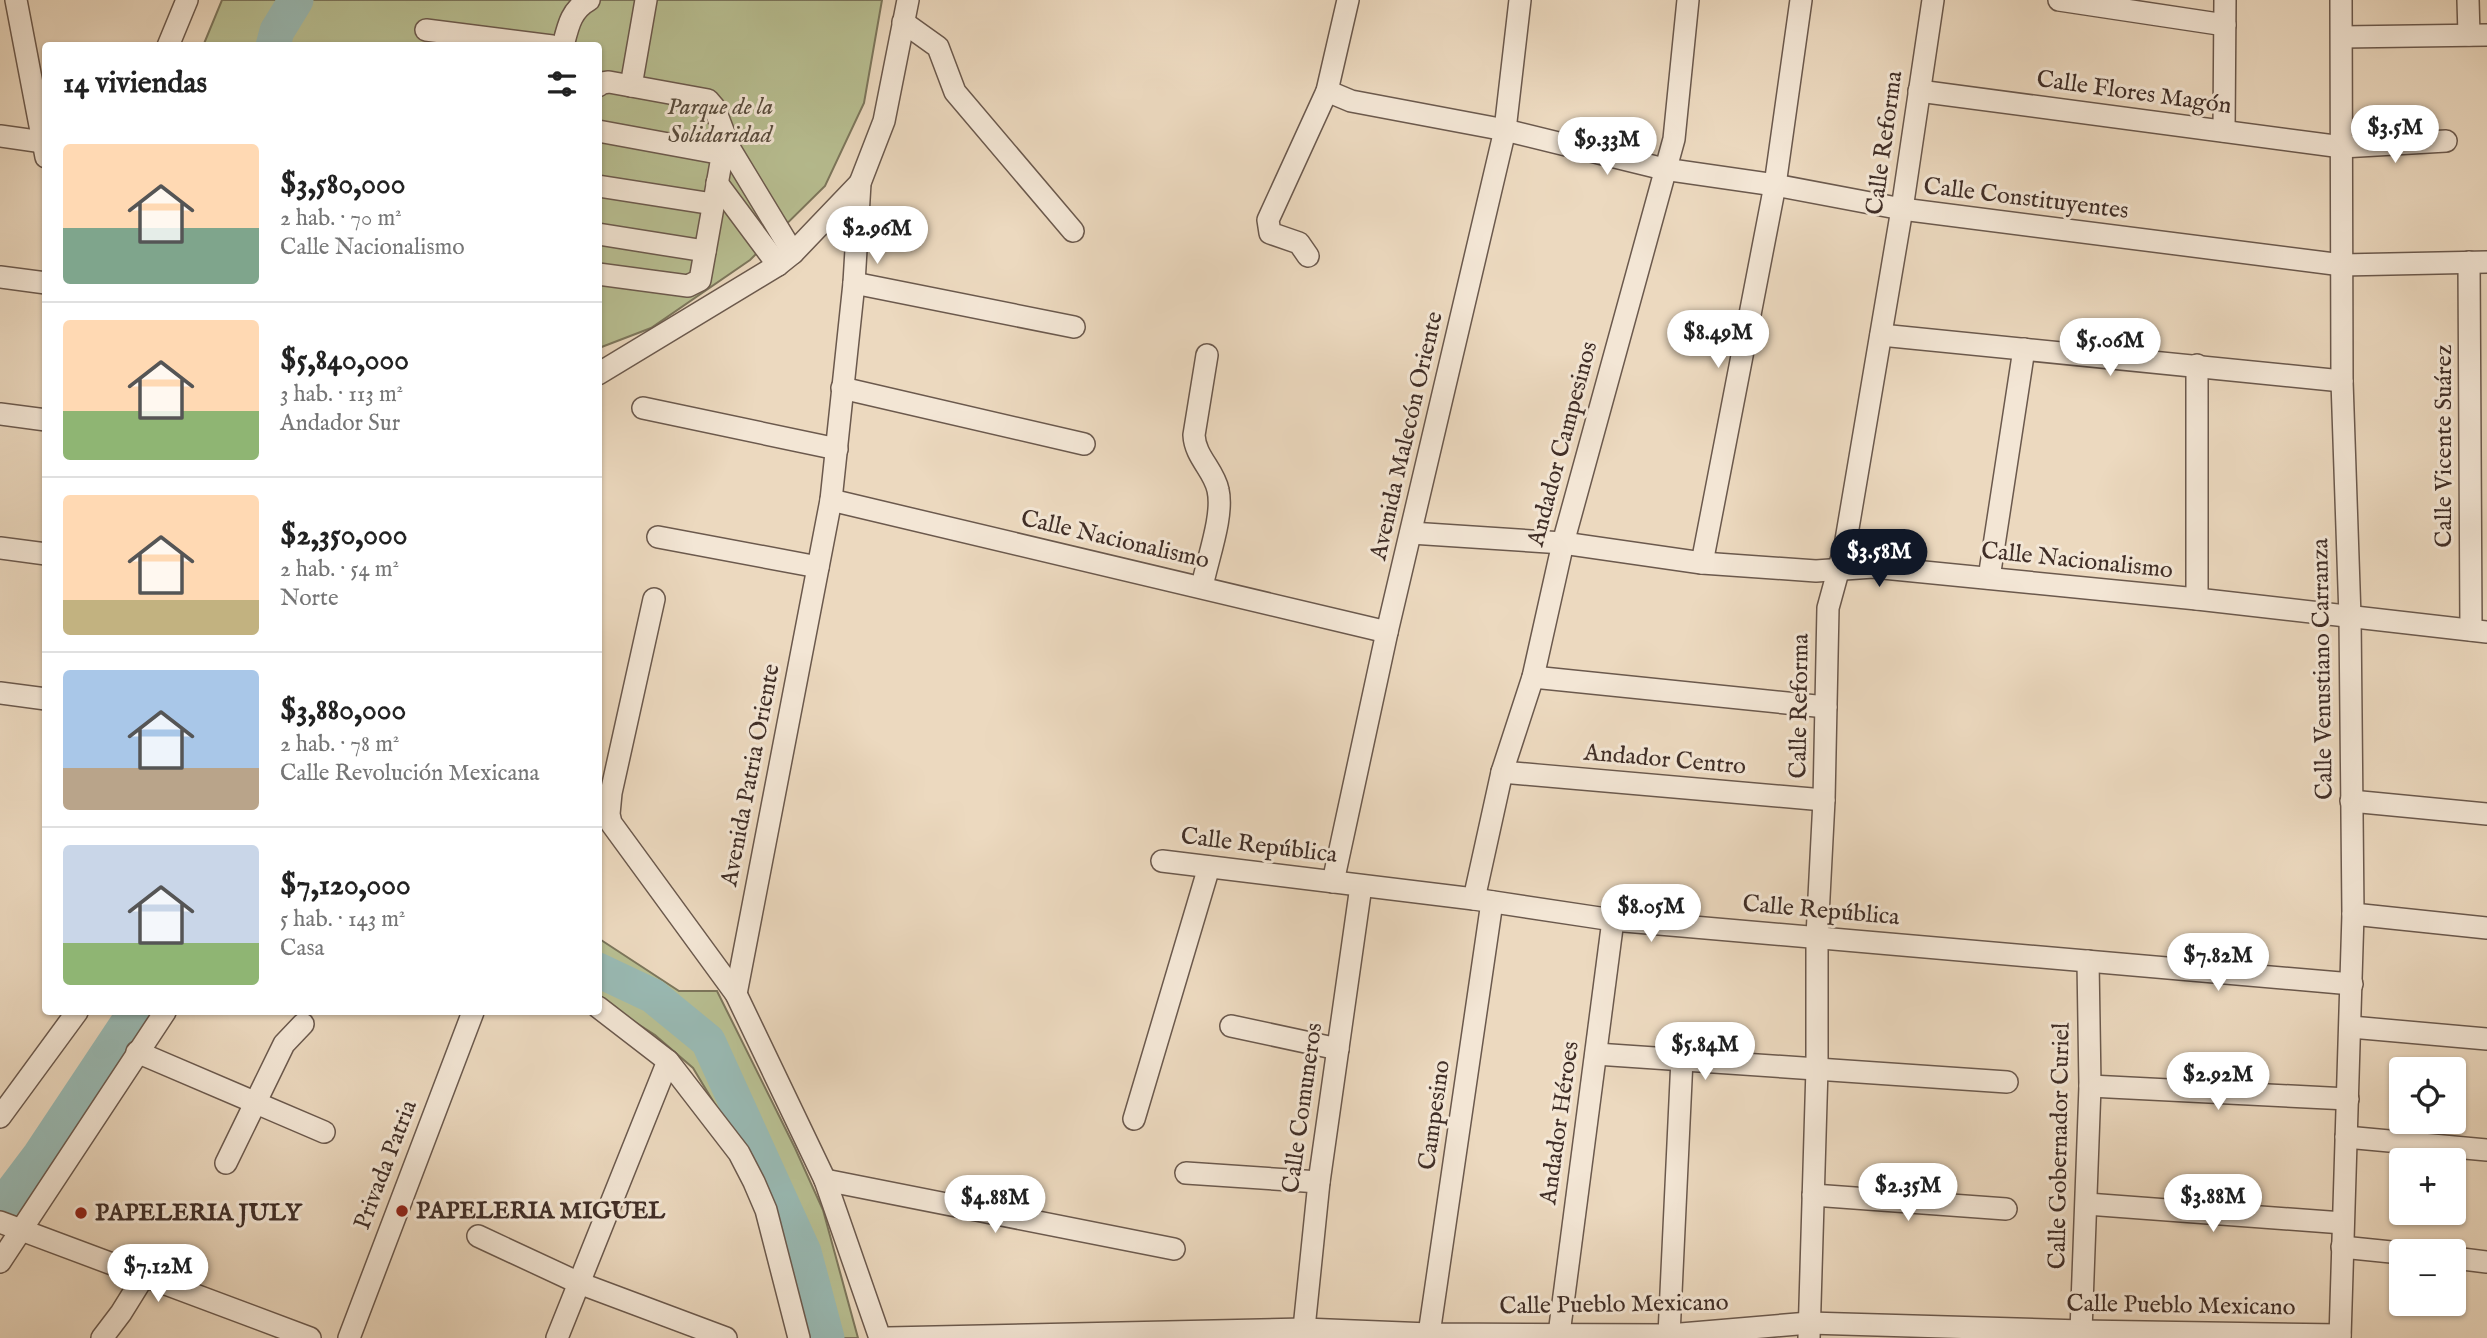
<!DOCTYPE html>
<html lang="es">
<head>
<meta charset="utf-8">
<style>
	:root { --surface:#fff; --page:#f6f6f6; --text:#222; --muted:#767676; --line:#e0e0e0; --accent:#111827 }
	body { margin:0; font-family:"IM FELL English",serif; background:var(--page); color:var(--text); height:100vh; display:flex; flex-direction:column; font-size:26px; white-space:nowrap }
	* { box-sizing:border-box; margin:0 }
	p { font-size:23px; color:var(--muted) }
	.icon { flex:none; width:38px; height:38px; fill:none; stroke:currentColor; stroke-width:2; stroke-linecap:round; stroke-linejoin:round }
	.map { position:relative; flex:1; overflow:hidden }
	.drawer { position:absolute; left:42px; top:42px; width:560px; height:973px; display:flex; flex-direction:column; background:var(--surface); border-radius:7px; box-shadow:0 2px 5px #0004 }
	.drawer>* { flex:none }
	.fabs { position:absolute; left:2389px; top:1057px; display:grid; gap:14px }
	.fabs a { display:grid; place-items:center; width:77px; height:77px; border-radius:7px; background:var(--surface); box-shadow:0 2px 5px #0004; font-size:35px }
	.price { position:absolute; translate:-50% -60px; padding:0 16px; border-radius:24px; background:#fff; color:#222; font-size:23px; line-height:46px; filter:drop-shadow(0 2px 4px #0008) }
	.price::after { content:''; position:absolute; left:50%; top:42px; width:21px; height:16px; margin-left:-10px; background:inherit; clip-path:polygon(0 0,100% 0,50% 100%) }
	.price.selected { background:var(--accent); color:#fff }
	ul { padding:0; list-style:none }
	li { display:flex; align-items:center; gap:21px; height:175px; padding:0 21px }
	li+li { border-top:2px solid var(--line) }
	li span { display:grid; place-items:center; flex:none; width:196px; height:140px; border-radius:7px; color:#555 }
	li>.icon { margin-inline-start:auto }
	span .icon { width:84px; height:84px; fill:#fffc; stroke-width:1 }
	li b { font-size:30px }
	h2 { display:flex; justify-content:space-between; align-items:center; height:84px; padding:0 21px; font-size:30px }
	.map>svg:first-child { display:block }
</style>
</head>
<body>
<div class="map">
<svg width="2487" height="1338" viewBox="0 0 2487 1338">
	<rect width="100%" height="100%" fill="#ecd9bf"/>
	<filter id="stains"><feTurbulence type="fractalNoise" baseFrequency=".00286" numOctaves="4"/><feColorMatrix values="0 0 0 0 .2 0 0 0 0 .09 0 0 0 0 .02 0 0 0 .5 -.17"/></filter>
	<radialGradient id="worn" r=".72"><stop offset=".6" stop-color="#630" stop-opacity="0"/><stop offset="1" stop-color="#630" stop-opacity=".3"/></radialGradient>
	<g fill="#b8bf92" stroke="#7c765c" stroke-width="2">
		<path d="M 222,0 L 882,0 L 864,103 L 825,186 L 750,260 L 651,328 L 599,348 L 598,46 L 203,46 Z"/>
		<path d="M 598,938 L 679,991 L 717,991 L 795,1148 L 823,1210 L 858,1338 L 810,1338 L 764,1186 L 693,1068 L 655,1035 L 599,999 Z"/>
	</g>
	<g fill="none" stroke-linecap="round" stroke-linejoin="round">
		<g stroke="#99bab4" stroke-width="35">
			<path d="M 273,46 L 277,31 L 296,0"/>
			<path d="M 598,970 L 653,996 L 708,1041 L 804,1252 L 827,1338"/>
			<path d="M 0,1208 L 40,1155 L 135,1012"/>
		</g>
		<g stroke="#6b594d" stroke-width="24">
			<g id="minor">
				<path d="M 16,0 L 46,157"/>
				<path d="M 2059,0 L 2225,25"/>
				<path d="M 2468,0 L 2469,35"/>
				<path d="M 903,22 L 938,47 L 955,92 L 1073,231"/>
				<path d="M 426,30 L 552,46"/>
				<path d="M 2342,37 L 2487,35"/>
				<path d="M 168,46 L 187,0"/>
				<path d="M 563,46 C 568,26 571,10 589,0"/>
				<path d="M 598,86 L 602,83 L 609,82 L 708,100 L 714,107 L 730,149 L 793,253"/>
				<path d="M 631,86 L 646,0"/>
				<path d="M 1327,91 L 1351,101 L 1505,130 L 1664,169 L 1775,185 L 1902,209 L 2342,265 L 2487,262"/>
				<path d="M 1919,91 L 2342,147 L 2446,141"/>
				<path d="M 598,131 L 723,154"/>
				<path d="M 2224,131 L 2225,0"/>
				<path d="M 0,136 L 43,142"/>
				<path d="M 717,183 L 778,265"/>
				<path d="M 598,186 L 713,204"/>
				<path d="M 598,234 L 705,251"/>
				<path d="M 1308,256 L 1299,243 L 1270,233 L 1268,220 L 1327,91 L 1348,0"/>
				<path d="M 2469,262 L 2471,630"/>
				<path d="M 598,274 L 688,286 L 700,280 L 725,140"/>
				<path d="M 0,277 L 46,283"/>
				<path d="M 854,283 L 1074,327"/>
				<path d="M 1881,335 L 2342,381"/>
				<path d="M 2197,365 L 2197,599"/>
				<path d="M 598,374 L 778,265 L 793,253 L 860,183"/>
				<path d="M 842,388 L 1084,444"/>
				<path d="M 643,408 L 837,449"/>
				<path d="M 0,414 L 46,420"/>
				<path d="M 831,500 L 1387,632"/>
				<path d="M 1411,533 L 1563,543 L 1702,563 L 1816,571 L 1873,567 L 2197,599 L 2487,632"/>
				<path d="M 658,537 L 818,567"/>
				<path d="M 0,548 L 46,554"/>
				<path d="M 1702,563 L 1775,185 L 1801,0"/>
				<path d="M 1989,578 L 2024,349"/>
				<path d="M 1202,587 C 1207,560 1224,516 1218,490 C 1214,470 1195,457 1194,435 L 1207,355"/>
				<path d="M 654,599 L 611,793 L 609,814 L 611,823 L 736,994 L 825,1180 L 880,1338"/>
				<path d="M 1533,677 L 1826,707"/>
				<path d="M 0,693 L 46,699"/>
				<path d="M 1502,772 L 1824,800"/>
				<path d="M 2351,801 L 2487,814"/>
				<path d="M 1162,861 L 1474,899 L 1613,920 L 2352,984"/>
				<path d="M 1333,882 L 1387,632 L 1505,130 L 1520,0"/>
				<path d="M 1474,899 L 1502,772 L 1533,677 L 1563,543 L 1674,139 L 1688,0"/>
				<path d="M 2353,914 L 2487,928"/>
				<path d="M 736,994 L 831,500 L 854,283 L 860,183 L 884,121 L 908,0"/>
				<path d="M 598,1007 L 668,1061 L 739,1153 L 754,1182 L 766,1210 L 799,1338"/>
				<path d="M 1231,1026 L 1338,1049"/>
				<path d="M 2351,1027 L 2487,1039"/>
				<path d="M 137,1052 L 324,1132"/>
				<path d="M 1596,1054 L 2007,1082"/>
				<path d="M 2090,1086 L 2348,1099"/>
				<path d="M 0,1117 L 77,1012"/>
				<path d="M 1134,1119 L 1209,867"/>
				<path d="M 2346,1137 L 2487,1150"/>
				<path d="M 226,1163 L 284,1044 L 303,1024"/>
				<path d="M 1186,1173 L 1319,1182"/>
				<path d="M 825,1180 L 1174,1249"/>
				<path d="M 1813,1195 L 2006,1209"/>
				<path d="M 2087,1204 L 2343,1223"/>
				<path d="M 0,1222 L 310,1338"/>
				<path d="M 478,1236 L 579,1283 L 726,1338"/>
				<path d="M 2342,1247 L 2401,1253"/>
				<path d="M 2454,1258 L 2487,1262"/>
				<path d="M 0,1262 L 165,1012"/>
				<path d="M 2081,1331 L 2090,1086 L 2088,961"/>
				<path d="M 1429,1334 L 1492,902"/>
				<path d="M 1559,1334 L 1613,920"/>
				<path d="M 1669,1335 L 1682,1059"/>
				<path d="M 102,1338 L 121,1313 L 144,1276"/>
				<path d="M 349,1338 L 473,1012"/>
				<path d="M 557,1338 L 668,1061"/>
				<path d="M 888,1338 L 1304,1329 L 1429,1334 L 1669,1335 L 1809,1323 L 2081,1331 L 2340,1335"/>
				<path d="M 1303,1338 L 1319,1182 L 1361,886"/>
				<path d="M 1809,1338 L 1817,1068 L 1817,936 L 1824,800 L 1828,608 L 1845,546 L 1902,209 L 1933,0"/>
				<path d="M 2340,1338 L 2353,914 L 2350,617 L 2342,381 L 2341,0"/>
			</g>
		</g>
		<use href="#minor" stroke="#f3e6d5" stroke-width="21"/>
	</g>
	<g fill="#8f2418" stroke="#f3e6d5" stroke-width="2.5">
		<circle cx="402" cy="1211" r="7"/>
		<circle cx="81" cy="1213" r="7"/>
	</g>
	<g text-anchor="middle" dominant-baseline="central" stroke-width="6" stroke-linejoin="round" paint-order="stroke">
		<g font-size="24" fill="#402e27" stroke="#f3e6d5">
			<text transform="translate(2134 93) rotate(8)">Calle Flores Magón</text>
			<text transform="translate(1885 143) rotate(-82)">Calle Reforma</text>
			<text transform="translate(2026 199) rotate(7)">Calle Constituyentes</text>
			<text transform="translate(1407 436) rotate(-77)">Avenida Malecón Oriente</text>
			<text transform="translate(1563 444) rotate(-75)">Andador Campesinos</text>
			<text transform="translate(2444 446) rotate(-90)">Calle Vicente Suárez</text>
			<text transform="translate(1115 540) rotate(13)">Calle Nacionalismo</text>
			<text transform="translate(2077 561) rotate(6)">Calle Nacionalismo</text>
			<text transform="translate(2323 669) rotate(-91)">Calle Venustiano Carranza</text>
			<text transform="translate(1800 706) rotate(-89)">Calle Reforma</text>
			<text transform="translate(1665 760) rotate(5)">Andador Centro</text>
			<text transform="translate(751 775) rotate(-79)">Avenida Patria Oriente</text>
			<text transform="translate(1259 846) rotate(7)">Calle República</text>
			<text transform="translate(1821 911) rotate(5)">Calle República</text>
			<text transform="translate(1303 1108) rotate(-82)">Calle Comuneros</text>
			<text transform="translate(1435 1115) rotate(-82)">Campesino</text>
			<text transform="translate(1560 1123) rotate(-82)">Andador Héroes</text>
			<text transform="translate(2060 1146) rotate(-89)">Calle Gobernador Curiel</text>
			<text transform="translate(386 1165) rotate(-69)">Privada Patria</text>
			<text transform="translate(1614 1305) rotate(-1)">Calle Pueblo Mexicano</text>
			<text transform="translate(2181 1306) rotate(1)">Calle Pueblo Mexicano</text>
		</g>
		<g font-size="24" font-style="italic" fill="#584b3c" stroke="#f3e6d5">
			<text x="720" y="107">Parque de la<tspan x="720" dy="28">Solidaridad</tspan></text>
		</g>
		<g font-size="24" font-weight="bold" fill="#402e27" stroke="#f3e6d5" text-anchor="start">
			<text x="416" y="1211">PAPELERIA MIGUEL</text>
			<text x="95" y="1213">PAPELERIA JULY</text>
		</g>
	</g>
	<rect width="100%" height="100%" filter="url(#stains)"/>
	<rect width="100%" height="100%" fill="url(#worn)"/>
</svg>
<div class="fabs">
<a><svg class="icon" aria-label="locate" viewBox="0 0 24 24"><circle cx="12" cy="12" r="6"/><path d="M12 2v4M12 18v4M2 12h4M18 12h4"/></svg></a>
<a>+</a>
<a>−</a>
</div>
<b class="price" style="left:2395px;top:165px">$3.5M</b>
<b class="price" style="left:1607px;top:177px">$9.33M</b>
<b class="price" style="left:877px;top:266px">$2.96M</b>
<b class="price" style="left:1718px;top:370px">$8.49M</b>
<b class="price" style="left:2110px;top:378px">$5.06M</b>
<b class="price selected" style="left:1879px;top:589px">$3.58M</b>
<b class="price" style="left:1651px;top:944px">$8.05M</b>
<b class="price" style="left:2218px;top:993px">$7.82M</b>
<b class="price" style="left:1705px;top:1082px">$5.84M</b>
<b class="price" style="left:2218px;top:1112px">$2.92M</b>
<b class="price" style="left:1908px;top:1223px">$2.35M</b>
<b class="price" style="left:2213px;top:1234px">$3.88M</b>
<b class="price" style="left:995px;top:1235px">$4.88M</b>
<b class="price" style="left:158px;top:1304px">$7.12M</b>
<section class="drawer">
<h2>14 viviendas<svg class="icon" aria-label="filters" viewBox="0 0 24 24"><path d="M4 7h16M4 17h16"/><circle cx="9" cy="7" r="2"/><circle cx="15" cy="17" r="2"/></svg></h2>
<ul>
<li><span style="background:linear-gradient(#ffd9b3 60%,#7fa58c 0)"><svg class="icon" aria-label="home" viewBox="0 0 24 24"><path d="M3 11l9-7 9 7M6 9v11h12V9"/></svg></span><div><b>$3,580,000</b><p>2 hab. · 70 m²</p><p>Calle Nacionalismo</p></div></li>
<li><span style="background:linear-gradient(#ffd9b3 65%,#8fb573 0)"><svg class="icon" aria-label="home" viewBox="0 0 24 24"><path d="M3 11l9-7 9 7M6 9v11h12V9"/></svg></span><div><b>$5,840,000</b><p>3 hab. · 113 m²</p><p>Andador Sur</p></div></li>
<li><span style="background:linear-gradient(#ffd9b3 75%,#c2b280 0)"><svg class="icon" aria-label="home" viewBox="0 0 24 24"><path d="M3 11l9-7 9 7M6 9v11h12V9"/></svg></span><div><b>$2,350,000</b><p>2 hab. · 54 m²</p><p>Norte</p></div></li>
<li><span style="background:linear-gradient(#a9c7e8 70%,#b9a48a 0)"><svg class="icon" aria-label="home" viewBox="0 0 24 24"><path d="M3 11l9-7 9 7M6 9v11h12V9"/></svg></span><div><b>$3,880,000</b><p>2 hab. · 78 m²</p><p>Calle Revolución Mexicana</p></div></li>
<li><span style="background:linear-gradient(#c9d6e8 70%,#8fb573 0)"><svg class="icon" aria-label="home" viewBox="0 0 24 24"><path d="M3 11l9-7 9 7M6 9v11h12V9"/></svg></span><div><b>$7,120,000</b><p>5 hab. · 143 m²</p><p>Casa</p></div></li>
</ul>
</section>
</div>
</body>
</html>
